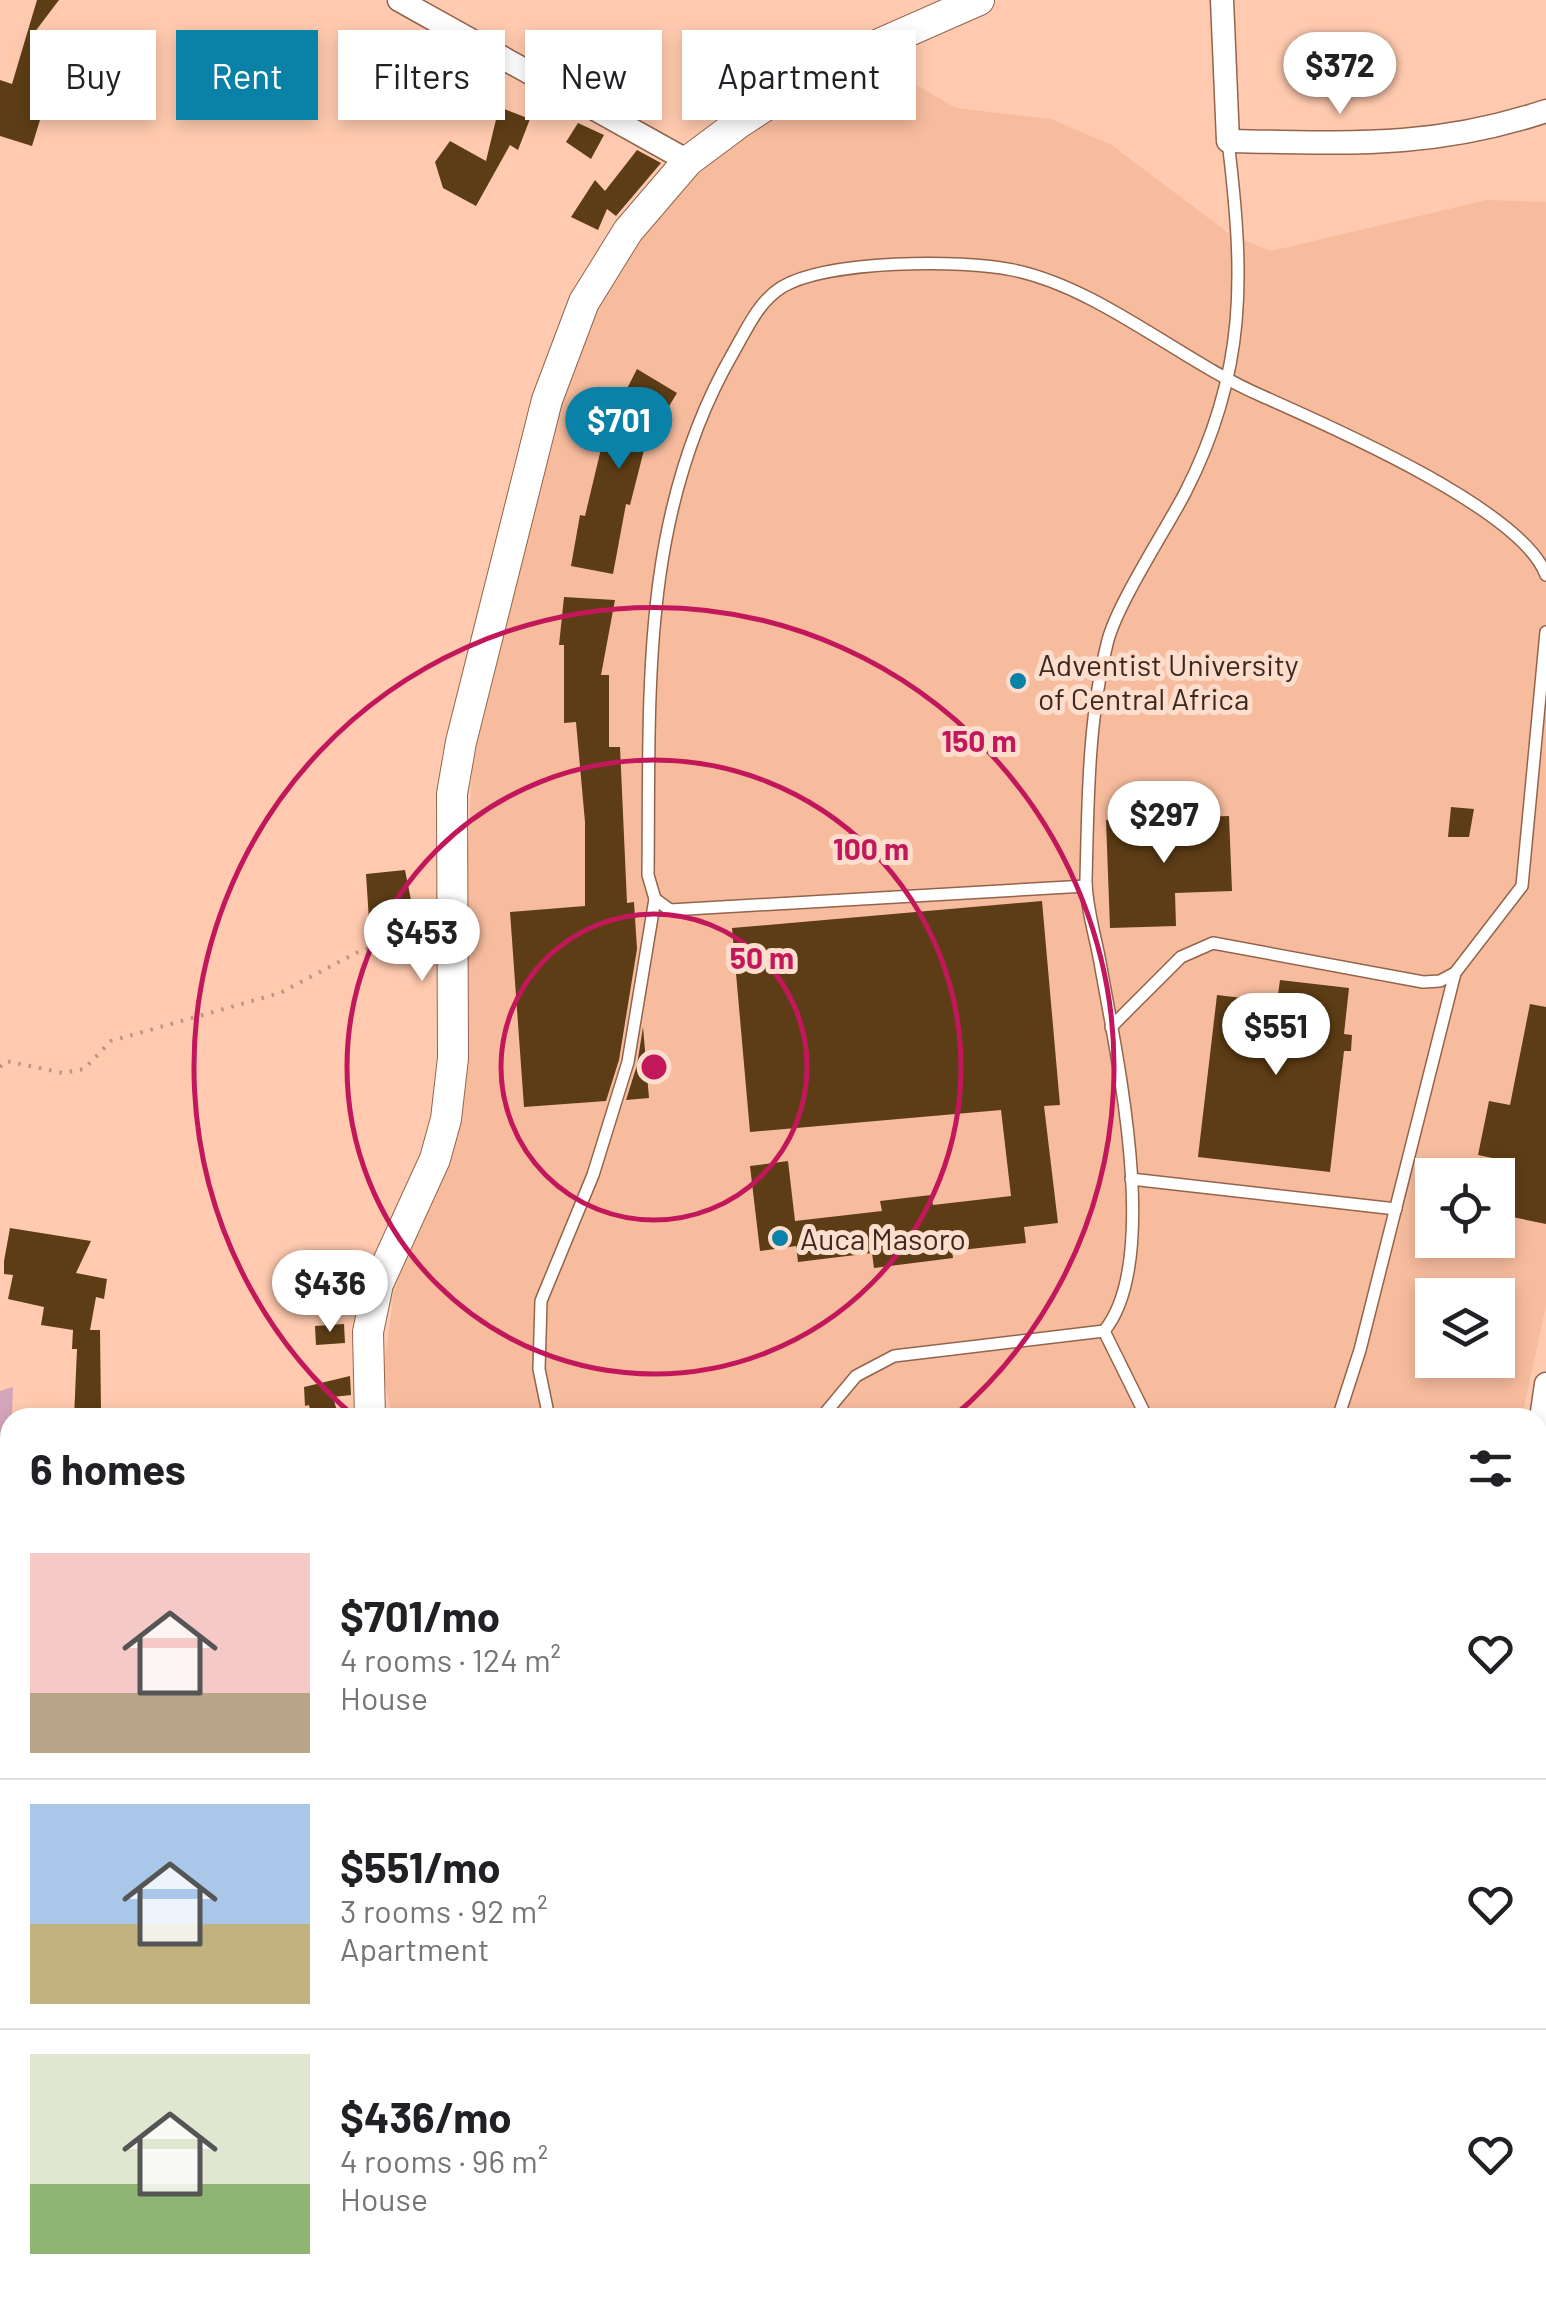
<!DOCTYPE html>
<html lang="en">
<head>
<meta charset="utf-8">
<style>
	:root { --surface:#fff; --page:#f6f6f6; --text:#202124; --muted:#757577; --line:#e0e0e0; --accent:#0a81a7 }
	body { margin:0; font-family:Barlow,sans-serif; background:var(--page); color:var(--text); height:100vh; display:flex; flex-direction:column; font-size:38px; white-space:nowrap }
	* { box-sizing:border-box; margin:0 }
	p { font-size:32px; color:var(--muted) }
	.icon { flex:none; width:55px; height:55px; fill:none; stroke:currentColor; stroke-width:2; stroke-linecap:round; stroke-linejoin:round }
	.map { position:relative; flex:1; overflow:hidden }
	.panel { position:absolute; left:0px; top:1408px; width:1548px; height:892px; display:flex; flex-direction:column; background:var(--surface); border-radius:30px 30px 0 0; box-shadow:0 5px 15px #0003 }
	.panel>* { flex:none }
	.hud { position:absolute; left:30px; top:30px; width:1000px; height:90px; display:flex; gap:20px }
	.buttons { position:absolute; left:1415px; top:1158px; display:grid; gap:20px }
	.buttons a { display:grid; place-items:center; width:100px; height:100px; border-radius:0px; background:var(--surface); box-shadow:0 5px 15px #0003; font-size:50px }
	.price { position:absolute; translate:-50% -85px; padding:0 22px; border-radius:35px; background:#fff; color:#222; font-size:32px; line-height:65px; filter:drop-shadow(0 2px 5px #0008) }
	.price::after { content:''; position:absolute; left:50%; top:60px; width:30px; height:22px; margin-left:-15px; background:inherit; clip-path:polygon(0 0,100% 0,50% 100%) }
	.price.selected { background:var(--accent); color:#fff }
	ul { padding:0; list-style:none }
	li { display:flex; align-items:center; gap:30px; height:250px; padding:0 30px }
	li+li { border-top:2px solid var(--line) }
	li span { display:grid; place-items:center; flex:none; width:280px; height:200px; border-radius:0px; color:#555 }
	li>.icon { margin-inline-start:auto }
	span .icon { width:120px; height:120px; fill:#fffc; stroke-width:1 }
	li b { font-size:42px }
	h2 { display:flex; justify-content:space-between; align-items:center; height:120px; padding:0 30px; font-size:42px }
	.chip { padding:0 35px; border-radius:0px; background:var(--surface); box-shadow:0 5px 15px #0003; font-size:35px; line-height:90px }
	.chip.selected { background:var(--accent); color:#fff }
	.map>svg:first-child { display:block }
</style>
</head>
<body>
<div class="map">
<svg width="1546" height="2298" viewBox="0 0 1546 2298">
	<rect width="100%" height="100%" fill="#ffcaaf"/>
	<path fill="#f7bc9e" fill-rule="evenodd" d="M 857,51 L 956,108 L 1051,119 L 1110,144 L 1231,235 L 1271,251 L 1487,200 L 1546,202 L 1546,1305 L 1522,1417 L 392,1418 L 383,1373 L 393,1300 L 405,1249 L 454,1143 L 472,769 L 509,594 L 580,318 L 696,164 ZM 1432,1175 L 1498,1175 L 1498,1240 L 1432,1240 ZM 1432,1295 L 1498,1295 L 1498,1360 L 1432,1360 Z"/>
	<g fill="#d4a4bb">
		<path d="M 13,1387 L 10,1465 L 0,1473 L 0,1391 Z"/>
		<path d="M 10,1617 L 10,1737 L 0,1738 L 0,1618 Z"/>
	</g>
	<g fill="#5d3d15">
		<path d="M 37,0 L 59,0 L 34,33 L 76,46 L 67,74 L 55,71 L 32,146 L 0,136 L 0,80 L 12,84 Z"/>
		<path d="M 499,107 L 530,119 L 518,150 L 510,145 L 476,206 L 443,188 L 435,162 L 450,141 L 486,161 Z"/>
		<path d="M 578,123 L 604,135 L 591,159 L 566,142 Z"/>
		<path d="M 637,150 L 661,163 L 616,216 L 607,209 L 598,230 L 571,217 L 595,180 L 605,191 Z"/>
		<path d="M 637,369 L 677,393 L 645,446 L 630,505 L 626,504 L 613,574 L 571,566 L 580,515 L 585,516 L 605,432 Z"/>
		<path d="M 564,597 L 615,600 L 601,675 L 609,675 L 609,747 L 620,747 L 627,903 L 634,902 L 637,949 L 619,1060 L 606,1101 L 524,1107 L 510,912 L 585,906 L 585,822 L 576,722 L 564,723 L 564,645 L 559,645 Z"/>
		<path d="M 1451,807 L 1474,809 L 1469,837 L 1448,837 Z"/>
		<path d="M 1229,816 L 1232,891 L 1175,893 L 1176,926 L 1110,928 L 1106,820 Z"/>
		<path d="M 405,870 L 414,915 L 369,920 L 366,874 Z"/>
		<path d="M 1042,901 L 1060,1105 L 1044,1106 L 1058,1223 L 1024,1227 L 1026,1243 L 952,1251 L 953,1258 L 874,1268 L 872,1253 L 798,1262 L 796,1246 L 760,1251 L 750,1166 L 788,1161 L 795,1221 L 882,1211 L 880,1201 L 931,1195 L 933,1205 L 1011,1196 L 1001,1110 L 750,1132 L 732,928 Z"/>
		<path d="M 1280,980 L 1349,988 L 1344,1034 L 1352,1035 L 1351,1051 L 1344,1051 L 1330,1172 L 1198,1157 L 1217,995 L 1277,1002 Z"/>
		<path d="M 1530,1004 L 1546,1007 L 1546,1224 L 1498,1214 L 1502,1160 L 1478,1155 L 1489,1101 L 1510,1105 Z"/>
		<path d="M 643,1027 L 649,1098 L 626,1100 L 637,1065 Z"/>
		<path d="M 10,1228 L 91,1241 L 76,1273 L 107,1279 L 104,1299 L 96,1297 L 90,1330 L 100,1330 L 101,1411 L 95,1411 L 95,1418 L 74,1418 L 77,1349 L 72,1349 L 73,1330 L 41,1325 L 44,1307 L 8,1299 L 13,1275 L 4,1274 L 4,1261 Z"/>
		<path d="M 344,1324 L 345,1343 L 316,1345 L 315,1326 Z"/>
		<path d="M 350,1376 L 351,1395 L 333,1397 L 339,1418 L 312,1418 L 309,1405 L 305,1406 L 304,1387 Z"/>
	</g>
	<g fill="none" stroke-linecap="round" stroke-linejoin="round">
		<g stroke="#93644c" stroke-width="14">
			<g id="service">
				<path d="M 1086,886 L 670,910 L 655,899 L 648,875 C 650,693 639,516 733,353 C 747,329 758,302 782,287 C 828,260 961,259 1013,270 C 1100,288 1181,361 1262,396 C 1327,425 1522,509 1546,575"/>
				<path d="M 1111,1027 L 1181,957 L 1213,943 L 1423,982 L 1440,981 L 1455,973 L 1522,886 L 1546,632"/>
				<path d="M 1131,1179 L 1396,1209"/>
				<path d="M 1104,1331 L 1147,1418"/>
				<path d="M 549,1418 L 539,1369 L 541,1301 L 593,1175 L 628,1062 L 655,899"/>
				<path d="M 821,1418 L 856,1376 L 894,1356 L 1104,1331 C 1163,1260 1115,1049 1100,962 C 1095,935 1086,906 1086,880 C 1088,800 1088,718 1108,640 C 1118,603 1165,531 1185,493 C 1248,370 1244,274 1228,141"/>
				<path d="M 1338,1418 L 1360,1350 L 1455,973"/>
				<path d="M 464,2290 L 465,2298"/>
			</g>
		</g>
		<g stroke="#93644c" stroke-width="25">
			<g id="minor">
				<path d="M 399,0 L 688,161"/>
				<path d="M 1222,0 L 1228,141 C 1346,143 1432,149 1546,111"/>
				<path d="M 1538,1439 L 1546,1384"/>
				<path d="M 1538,1482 L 1546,1483"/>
				<path d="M 0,1738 L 10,1737"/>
				<path d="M 18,2298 L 30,2290"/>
			</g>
		</g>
		<g stroke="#93644c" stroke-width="32">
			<g id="tertiary">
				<path d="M 370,1418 L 368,1332 L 378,1284 L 435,1159 L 446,1119 L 453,1058 L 452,794 L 461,742 L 547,400 L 584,302 L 628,231 L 688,161 L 739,123 L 818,71 L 979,0"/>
				<path d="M 580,2298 L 587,2290"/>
			</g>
		</g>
		<path stroke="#be947f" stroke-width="4" stroke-dasharray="2.5 8" stroke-linecap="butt" d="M 0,1067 L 6,1061 L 63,1073 L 84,1069 L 111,1041 L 280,993 L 356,953 L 428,926"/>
		<use href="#service" stroke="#fff" stroke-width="11"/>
		<use href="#minor" stroke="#fff" stroke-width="22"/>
		<use href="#tertiary" stroke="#fff" stroke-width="30"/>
	</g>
	<g fill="none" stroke="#c2185b" stroke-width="5">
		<circle cx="654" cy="1067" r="153"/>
		<circle cx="654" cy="1067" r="307"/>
		<path d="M355 1417A460 460 0 1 1 953 1417"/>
	</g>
	<g fill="#0a81a7" stroke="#fdddcc" stroke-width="4">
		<circle cx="1018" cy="681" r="10"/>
		<circle cx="780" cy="1238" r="10"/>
	</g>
	<g text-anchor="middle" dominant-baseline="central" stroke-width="10" stroke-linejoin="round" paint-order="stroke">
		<g font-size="30" fill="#3c281e" stroke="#fdddcc" text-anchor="start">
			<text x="1038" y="664">Adventist University<tspan x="1038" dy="34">of Central Africa</tspan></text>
			<text x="800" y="1238">Auca Masoro</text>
		</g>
	</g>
	<circle cx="654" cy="1067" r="15" fill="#c2185b" stroke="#fdddcc" stroke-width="5"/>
	<g font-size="30" text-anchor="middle" font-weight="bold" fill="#c2185b" stroke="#fdddcc" stroke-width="10" stroke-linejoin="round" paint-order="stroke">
		<text x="979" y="752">150 m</text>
		<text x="871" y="860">100 m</text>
		<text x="762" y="969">50 m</text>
	</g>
</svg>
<div class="buttons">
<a><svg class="icon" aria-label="locate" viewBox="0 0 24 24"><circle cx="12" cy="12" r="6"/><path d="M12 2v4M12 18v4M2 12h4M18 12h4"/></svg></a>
<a><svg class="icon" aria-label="layers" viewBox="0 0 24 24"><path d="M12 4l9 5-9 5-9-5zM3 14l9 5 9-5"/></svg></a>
</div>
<b class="price" style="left:1340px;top:117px">$372</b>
<b class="price selected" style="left:619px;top:472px">$701</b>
<b class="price" style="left:1164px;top:866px">$297</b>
<b class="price" style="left:422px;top:984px">$453</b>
<b class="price" style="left:1276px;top:1078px">$551</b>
<b class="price" style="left:330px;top:1335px">$436</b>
<div class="hud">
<a class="chip">Buy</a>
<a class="chip selected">Rent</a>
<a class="chip">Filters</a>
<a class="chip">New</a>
<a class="chip">Apartment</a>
</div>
<section class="panel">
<h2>6 homes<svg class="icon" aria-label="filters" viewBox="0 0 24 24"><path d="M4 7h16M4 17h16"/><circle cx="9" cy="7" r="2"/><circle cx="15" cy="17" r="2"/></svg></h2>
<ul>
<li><span style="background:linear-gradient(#f6c9c9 70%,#b9a48a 0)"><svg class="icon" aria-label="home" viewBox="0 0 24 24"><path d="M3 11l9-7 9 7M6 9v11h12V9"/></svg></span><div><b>$701/mo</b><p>4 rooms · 124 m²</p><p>House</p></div><svg class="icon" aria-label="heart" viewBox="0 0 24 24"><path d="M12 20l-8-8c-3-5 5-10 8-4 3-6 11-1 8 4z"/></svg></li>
<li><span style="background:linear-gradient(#a9c7e8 60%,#c2b280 0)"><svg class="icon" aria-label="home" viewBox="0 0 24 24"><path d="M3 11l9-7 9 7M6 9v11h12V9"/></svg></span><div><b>$551/mo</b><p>3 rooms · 92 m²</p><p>Apartment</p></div><svg class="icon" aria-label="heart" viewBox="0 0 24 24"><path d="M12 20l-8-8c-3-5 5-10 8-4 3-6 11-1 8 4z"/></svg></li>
<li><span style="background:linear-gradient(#dfe7d0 65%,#8fb573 0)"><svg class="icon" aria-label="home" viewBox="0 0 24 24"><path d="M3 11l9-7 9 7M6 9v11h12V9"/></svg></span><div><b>$436/mo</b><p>4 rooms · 96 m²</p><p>House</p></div><svg class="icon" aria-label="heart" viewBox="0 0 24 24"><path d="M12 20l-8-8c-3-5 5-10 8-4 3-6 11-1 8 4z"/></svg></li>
</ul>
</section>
</div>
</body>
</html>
